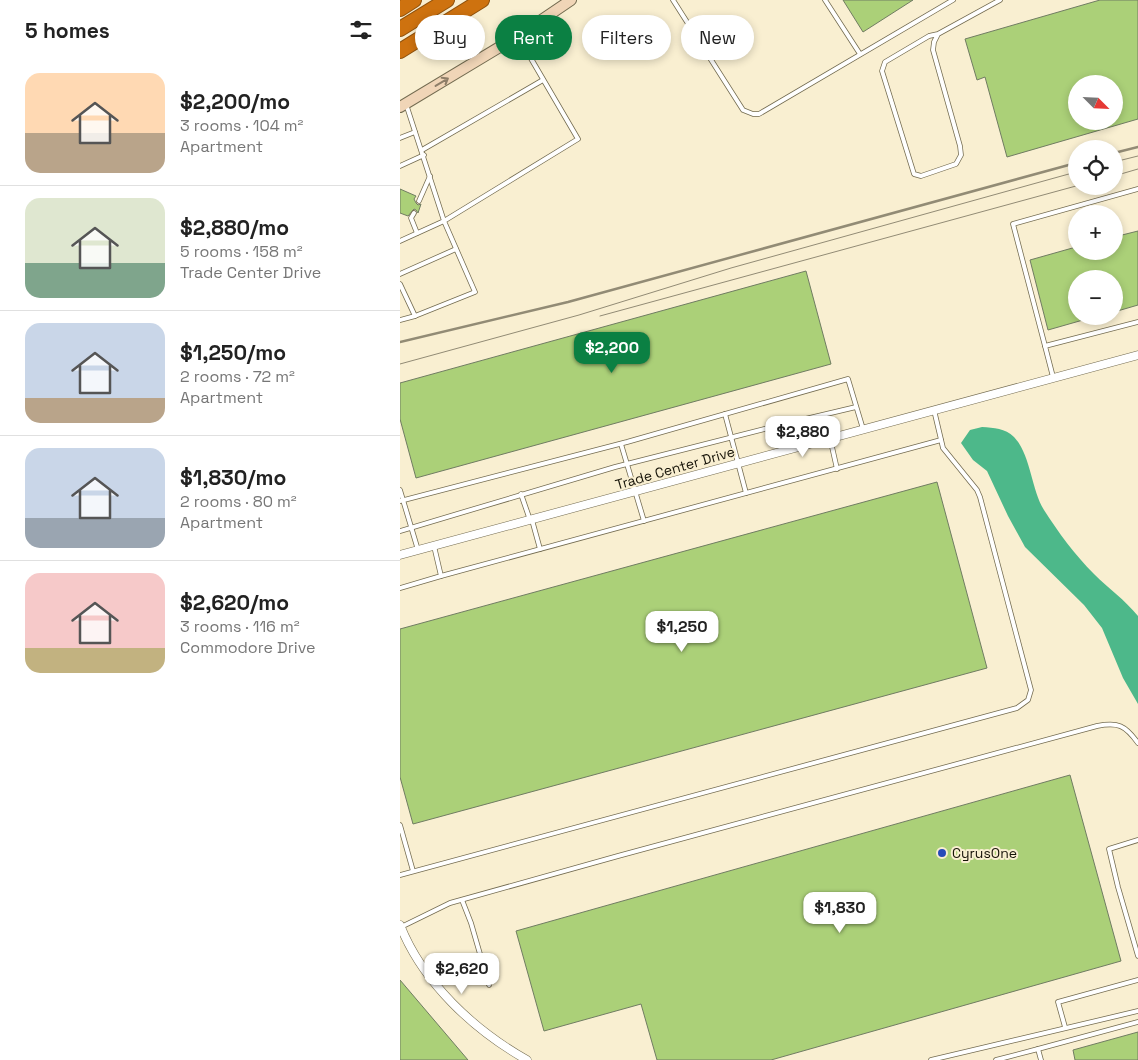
<!DOCTYPE html>
<html lang="en">
<head>
<meta charset="utf-8">
<style>
	:root { --surface:#fff; --page:#f2f2f2; --text:#222; --muted:#767676; --line:#e0e0e0; --accent:#0b8043 }
	body { margin:0; font-family:"Space Grotesk",sans-serif; background:var(--page); color:var(--text); height:100vh; display:flex; flex-direction:column; font-size:19px; white-space:nowrap }
	* { box-sizing:border-box; margin:0 }
	p { font-size:16px; color:var(--muted) }
	.icon { flex:none; width:28px; height:28px; fill:none; stroke:currentColor; stroke-width:2; stroke-linecap:round; stroke-linejoin:round }
	.map { position:relative; flex:1; overflow:hidden }
	.sheet { display:flex; flex-direction:column; background:var(--surface); width:400px }
	.sheet>* { flex:none }
	.guide { position:absolute; left:15px; top:15px; width:475px; height:45px; display:flex; gap:10px }
	.needle { width:32px; rotate:114deg }
	.controls { position:absolute; left:668px; top:75px; display:grid; gap:10px }
	.controls a { display:grid; place-items:center; width:55px; height:55px; border-radius:50%; background:var(--surface); box-shadow:0 2px 8px #0003; font-size:25px }
	.price { position:absolute; translate:-50% -42px; padding:0 11px; border-radius:10px; background:#fff; color:#222; font-size:16px; line-height:32px; filter:drop-shadow(0 1px 2px #0008) }
	.price::after { content:''; position:absolute; left:50%; top:30px; width:15px; height:11px; margin-left:-8px; background:inherit; clip-path:polygon(0 0,100% 0,50% 100%) }
	.price.on { background:var(--accent); color:#fff }
	ul { padding:0; list-style:none }
	li { display:flex; align-items:center; gap:15px; height:125px; padding:0 25px }
	li+li { border-top:1px solid var(--line) }
	li span { display:grid; place-items:center; flex:none; width:140px; height:100px; border-radius:15px; color:#555 }
	li>.icon { margin-inline-start:auto }
	span .icon { width:60px; height:60px; fill:#fffc; stroke-width:1 }
	li b { font-size:21px }
	h2 { display:flex; justify-content:space-between; align-items:center; height:60px; padding:0 25px; font-size:21px }
	.tag { padding:0 18px; border-radius:22px; background:var(--surface); box-shadow:0 2px 8px #0003; font-size:18px; line-height:45px }
	.tag.on { background:var(--accent); color:#fff }
	main { display:flex; flex:1; min-height:0 }
	.map>svg:first-child { display:block }
</style>
</head>
<body>
<main>
<section class="sheet">
<h2>5 homes<svg class="icon" aria-label="filters" viewBox="0 0 24 24"><path d="M4 7h16M4 17h16"/><circle cx="9" cy="7" r="2"/><circle cx="15" cy="17" r="2"/></svg></h2>
<ul>
<li><span style="background:linear-gradient(#ffd9b3 60%,#b9a48a 0)"><svg class="icon" aria-label="home" viewBox="0 0 24 24"><path d="M3 11l9-7 9 7M6 9v11h12V9"/></svg></span><div><b>$2,200/mo</b><p>3 rooms · 104 m²</p><p>Apartment</p></div></li>
<li><span style="background:linear-gradient(#dfe7d0 65%,#7fa58c 0)"><svg class="icon" aria-label="home" viewBox="0 0 24 24"><path d="M3 11l9-7 9 7M6 9v11h12V9"/></svg></span><div><b>$2,880/mo</b><p>5 rooms · 158 m²</p><p>Trade Center Drive</p></div></li>
<li><span style="background:linear-gradient(#c9d6e8 75%,#b9a48a 0)"><svg class="icon" aria-label="home" viewBox="0 0 24 24"><path d="M3 11l9-7 9 7M6 9v11h12V9"/></svg></span><div><b>$1,250/mo</b><p>2 rooms · 72 m²</p><p>Apartment</p></div></li>
<li><span style="background:linear-gradient(#c9d6e8 70%,#9aa5b1 0)"><svg class="icon" aria-label="home" viewBox="0 0 24 24"><path d="M3 11l9-7 9 7M6 9v11h12V9"/></svg></span><div><b>$1,830/mo</b><p>2 rooms · 80 m²</p><p>Apartment</p></div></li>
<li><span style="background:linear-gradient(#f6c9c9 75%,#c2b280 0)"><svg class="icon" aria-label="home" viewBox="0 0 24 24"><path d="M3 11l9-7 9 7M6 9v11h12V9"/></svg></span><div><b>$2,620/mo</b><p>3 rooms · 116 m²</p><p>Commodore Drive</p></div></li>
</ul>
</section>
<div class="map">
<svg width="738" height="1060" viewBox="0 0 738 1060">
	<rect width="100%" height="100%" fill="#f9efd1"/>
	<path fill="#4db88a" d="M 582,427 C 594,428 605,428 614,437 C 631,455 631,489 644,510 C 658,532 675,555 694,574 C 708,588 725,600 738,616 L 738,704 L 723,678 L 702,628 L 684,605 L 625,547 L 608,516 L 587,471 L 573,460 L 561,443 L 570,430 Z"/>
	<g fill="#abd078" stroke="#707c62" fill-rule="evenodd">
		<path d="M 443,0 L 513,0 L 463,32 Z"/>
		<path d="M 700,0 L 738,0 L 738,119 L 607,157 L 585,77 L 577,80 L 565,39 ZM 676,84 L 714,84 L 714,121 L 676,121 Z"/>
		<path d="M 0,189 L 16,196 L 14,199 L 16,203 L 18,205 L 21,204 L 18,213 L 16,210 L 14,209 L 8,216 L 0,213 Z"/>
		<path d="M 738,231 L 738,305 L 714,312 L 714,279 L 676,279 L 676,316 L 690,316 L 690,318 L 648,330 L 630,260 L 676,247 L 676,251 L 714,251 L 714,237 Z"/>
		<path d="M 406,271 L 431,364 L 16,478 L 0,419 L 0,383 Z"/>
		<path d="M 537,482 L 587,668 L 13,824 L 0,777 L 0,629 Z"/>
		<path d="M 670,775 L 721,961 L 371,1060 L 257,1060 L 241,1004 L 144,1031 L 116,931 Z"/>
		<path d="M 0,980 L 68,1060 L 0,1060 Z"/>
		<path d="M 738,1032 L 738,1060 L 675,1060 L 673,1050 Z"/>
	</g>
	<g fill="none" stroke-linecap="round" stroke-linejoin="round">
		<g stroke="#736b50" stroke-width="5.5">
			<g id="service">
				<path d="M 273,0 L 343,110 L 353,114 L 359,114 L 553,0"/>
				<path d="M 425,0 L 460,54"/>
				<path d="M 538,34 L 534,42 L 533,50 L 560,146 L 561,155 L 556,164 L 521,176 L 514,174 L 482,71 L 485,62 L 529,36 L 538,34 L 600,0"/>
				<path d="M 0,138 L 15,132"/>
				<path d="M 22,150 L 143,80"/>
				<path d="M 0,166 L 24,155"/>
				<path d="M 19,201 L 30,176"/>
				<path d="M 14,213 L 11,218 L 17,233"/>
				<path d="M 0,241 L 44,221 L 6,104"/>
				<path d="M 0,274 L 56,249"/>
				<path d="M 0,284 L 15,316"/>
				<path d="M 0,320 L 15,316 L 75,292 L 44,221 L 178,139 L 119,38"/>
				<path d="M 645,346 L 613,224 L 738,189"/>
				<path d="M 653,377 L 645,346 L 738,322"/>
				<path d="M 325,414 L 346,493"/>
				<path d="M 430,438 L 437,469"/>
				<path d="M 221,444 L 244,521"/>
				<path d="M 0,490 L 18,550"/>
				<path d="M 121,494 L 130,520"/>
				<path d="M 0,501 L 227,442 L 448,379 L 463,429"/>
				<path d="M 132,520 L 140,549"/>
				<path d="M 0,531 L 215,467 L 380,425 L 456,407"/>
				<path d="M 41,576 L 541,440"/>
				<path d="M 0,588 L 41,576 L 34,546"/>
				<path d="M 0,825 L 13,871"/>
				<path d="M 738,840 L 709,849 L 718,887 L 738,956"/>
				<path d="M 0,875 L 617,708 L 628,700 L 631,690 L 580,497 L 577,490 L 543,448 L 534,410"/>
				<path d="M 62,900 L 71,923 L 89,985"/>
				<path d="M 1,927 L 50,903 L 218,856 L 697,726 C 718,722 725,725 738,743"/>
				<path d="M 665,1027 L 658,1002 L 738,980"/>
				<path d="M 638,1049 L 738,1022"/>
				<path d="M 531,1060 L 738,1011"/>
				<path d="M 596,1060 L 638,1049 L 641,1060"/>
			</g>
		</g>
		<g stroke="#736b50" stroke-width="9">
			<g id="minor">
				<path d="M 0,555 L 738,355"/>
				<path d="M 0,925 C 23,983 74,1030 127,1060"/>
			</g>
		</g>
		<g stroke="#736b50" stroke-width="12">
			<path id="secondary" d="M 0,107 L 118,36 L 171,0"/>
		</g>
		<g stroke="#8e510d" stroke-width="16">
			<g id="motorway">
				<path d="M 0,9 L 14,0"/>
				<path d="M 0,29 L 47,0"/>
				<path d="M 0,51 L 82,0"/>
			</g>
		</g>
		<use href="#service" stroke="#fff" stroke-width="4"/>
		<use href="#minor" stroke="#fff" stroke-width="8"/>
		<use href="#secondary" stroke="#f0d5b7" stroke-width="10"/>
		<use href="#motorway" stroke="#ce720f" stroke-width="14"/>
		<g stroke="#928b75" stroke-width="1">
			<path d="M 714,162 L 738,156"/>
			<path d="M 714,176 L 738,169"/>
			<path d="M 200,316 L 676,186"/>
			<path d="M 0,364 L 179,315 L 331,268 L 676,172"/>
		</g>
		<g stroke="#928b75" stroke-width="2.5">
			<path d="M 714,153 L 738,147"/>
			<path d="M 0,342 L 168,302 L 676,163"/>
		</g>
	</g>
	<defs><path id="oneway-shaft" d="M-6 0H5M1.5-3L5.5 0L1.5 3" fill="none" stroke-width="1.6" stroke-linecap="round" stroke-linejoin="round" transform="scale(1.25)"/></defs>
	<use stroke="#8e7e68" href="#oneway-shaft" transform="translate(42 82) rotate(-31)"/>
	<circle fill="#274ab9" stroke="#f9efd1" stroke-width="2" cx="542" cy="853" r="5"/>
	<g text-anchor="middle" dominant-baseline="central" stroke-width="4" stroke-linejoin="round" paint-order="stroke">
		<g font-size="14" fill="#161308" stroke="#f9efd1">
			<text transform="translate(275 468) rotate(-16)">Trade Center Drive</text>
		</g>
		<g font-size="14" fill="#161308" stroke="#f9efd1" text-anchor="start">
			<text x="552" y="853">CyrusOne</text>
		</g>
	</g>
</svg>
<div class="controls">
<a><svg class="needle" viewBox="-14 -14 28 28"><path d="M0-13l5 13h-10z" fill="#e53935"/><path d="M0 13l5-13h-10z" fill="#767676"/></svg></a>
<a><svg class="icon" aria-label="locate" viewBox="0 0 24 24"><circle cx="12" cy="12" r="6"/><path d="M12 2v4M12 18v4M2 12h4M18 12h4"/></svg></a>
<a>+</a>
<a>−</a>
</div>
<b class="price on" style="left:212px;top:374px">$2,200</b>
<b class="price" style="left:403px;top:458px">$2,880</b>
<b class="price" style="left:282px;top:653px">$1,250</b>
<b class="price" style="left:440px;top:934px">$1,830</b>
<b class="price" style="left:62px;top:995px">$2,620</b>
<div class="guide">
<a class="tag">Buy</a>
<a class="tag on">Rent</a>
<a class="tag">Filters</a>
<a class="tag">New</a>
</div>
</div>
</main>
</body>
</html>
